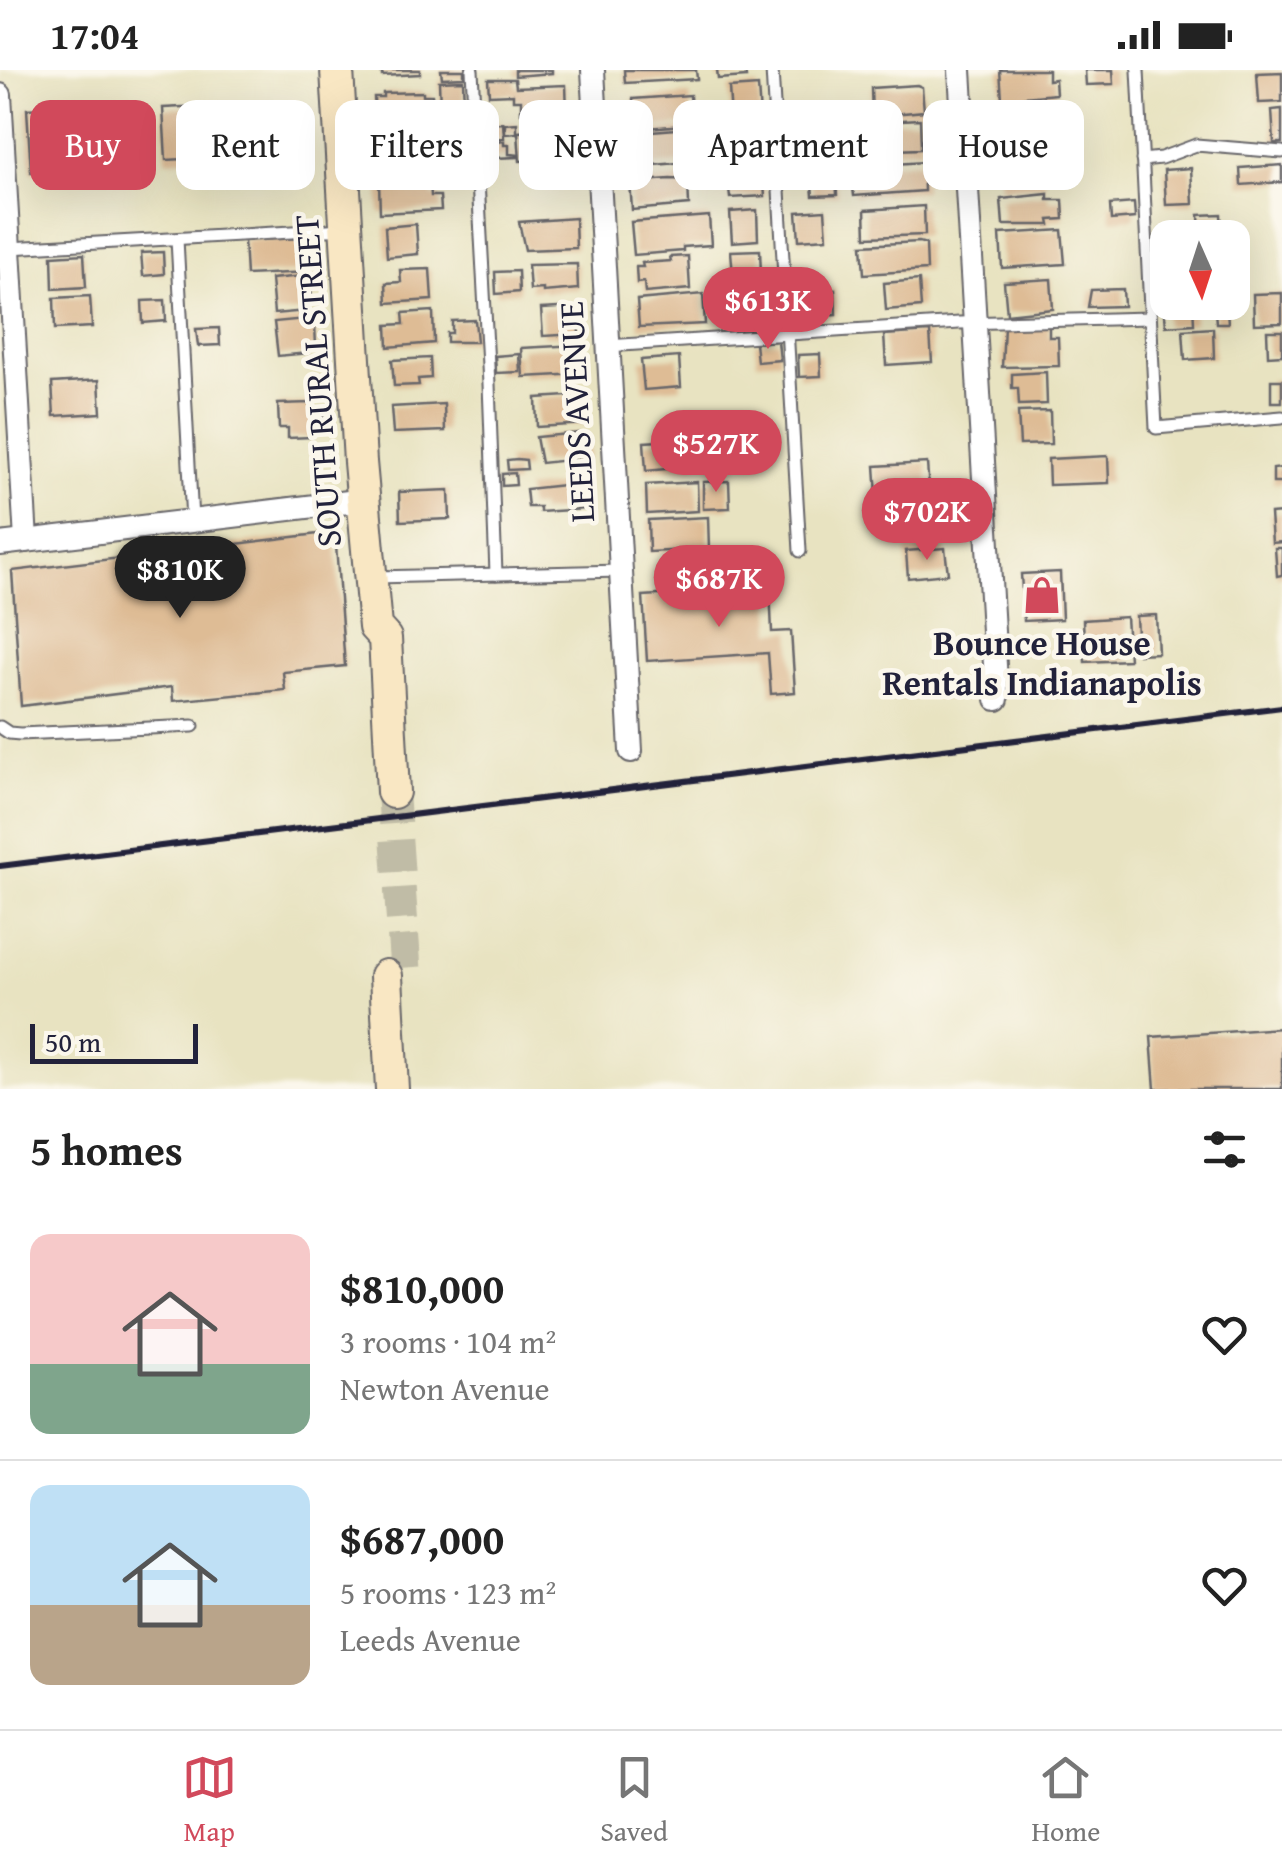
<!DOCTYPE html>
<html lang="en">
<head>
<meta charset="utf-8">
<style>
	:root { --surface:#fff; --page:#f2f2f2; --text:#222; --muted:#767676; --line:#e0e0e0; --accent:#d1495b }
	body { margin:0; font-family:"Gentium Book Plus",serif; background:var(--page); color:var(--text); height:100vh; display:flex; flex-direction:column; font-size:38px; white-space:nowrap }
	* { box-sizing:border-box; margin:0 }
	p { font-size:32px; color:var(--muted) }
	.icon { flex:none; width:55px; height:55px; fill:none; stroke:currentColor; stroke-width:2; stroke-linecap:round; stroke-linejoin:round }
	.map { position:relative; height:1019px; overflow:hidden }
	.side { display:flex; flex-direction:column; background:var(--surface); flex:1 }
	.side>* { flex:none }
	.guide { position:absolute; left:30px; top:30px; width:1222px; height:90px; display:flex; gap:20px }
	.needle { width:65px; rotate:177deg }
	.controls { position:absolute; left:1150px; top:150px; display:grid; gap:20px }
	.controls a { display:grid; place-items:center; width:100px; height:100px; border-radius:20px; background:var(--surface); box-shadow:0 10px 40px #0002; font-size:50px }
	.scale { position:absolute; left:30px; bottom:25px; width:168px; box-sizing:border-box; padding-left:10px; border:5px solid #22223b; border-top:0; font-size:28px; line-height:35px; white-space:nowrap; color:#22223b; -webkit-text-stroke:8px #fbf7ec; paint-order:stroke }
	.price { position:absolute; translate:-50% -85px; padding:0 22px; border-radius:35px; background:var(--accent); color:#fff; font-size:32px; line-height:65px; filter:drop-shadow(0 2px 5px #0008) }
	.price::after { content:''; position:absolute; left:50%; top:60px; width:30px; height:22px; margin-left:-15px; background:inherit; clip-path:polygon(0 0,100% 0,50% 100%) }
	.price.on { background:#222; color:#fff }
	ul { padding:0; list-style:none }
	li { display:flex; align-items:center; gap:30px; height:250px; padding:0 30px }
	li+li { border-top:2px solid var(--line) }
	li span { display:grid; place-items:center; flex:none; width:280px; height:200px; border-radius:20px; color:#555 }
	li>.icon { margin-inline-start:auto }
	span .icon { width:120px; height:120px; fill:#fffc; stroke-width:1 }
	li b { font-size:42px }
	h2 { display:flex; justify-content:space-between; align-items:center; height:120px; padding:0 30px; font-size:42px }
	.chip { padding:0 35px; border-radius:20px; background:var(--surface); box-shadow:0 10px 40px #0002; font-size:35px; line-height:90px }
	.chip.on { background:var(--accent); color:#fff }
	.status { display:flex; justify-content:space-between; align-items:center; height:70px; padding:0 50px; background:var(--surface); direction:ltr }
	.status svg { height:28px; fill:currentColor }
	.tabs { display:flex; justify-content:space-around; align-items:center; height:140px; border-top:2px solid var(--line); background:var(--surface); font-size:28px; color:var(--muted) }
	.tabs a { display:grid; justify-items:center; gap:5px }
	.tabs .on { color:var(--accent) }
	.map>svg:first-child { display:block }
</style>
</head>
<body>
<div class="status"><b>17:04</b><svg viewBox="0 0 49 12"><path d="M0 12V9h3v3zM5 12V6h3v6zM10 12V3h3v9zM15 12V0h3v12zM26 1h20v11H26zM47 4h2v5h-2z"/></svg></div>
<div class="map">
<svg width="1282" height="1019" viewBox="0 0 1282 1019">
	<rect width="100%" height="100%" fill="#fbf7ec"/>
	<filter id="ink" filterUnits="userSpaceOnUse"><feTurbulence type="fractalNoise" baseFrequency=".01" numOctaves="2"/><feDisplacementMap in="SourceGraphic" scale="20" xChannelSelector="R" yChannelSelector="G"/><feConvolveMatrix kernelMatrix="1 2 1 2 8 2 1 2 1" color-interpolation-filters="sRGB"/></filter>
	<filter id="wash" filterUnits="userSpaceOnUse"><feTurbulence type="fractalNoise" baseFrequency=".0048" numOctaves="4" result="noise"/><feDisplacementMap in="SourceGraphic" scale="40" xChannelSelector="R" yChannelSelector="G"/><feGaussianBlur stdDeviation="2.25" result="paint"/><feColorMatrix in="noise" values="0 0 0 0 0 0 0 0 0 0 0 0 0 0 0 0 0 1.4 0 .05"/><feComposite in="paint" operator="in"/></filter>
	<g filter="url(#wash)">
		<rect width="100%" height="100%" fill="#e8e3c1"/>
		<g id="blocks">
			<g fill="#debc95">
				<path d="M 382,0 L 420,0 L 420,4 L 382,6 Z"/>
				<path d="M 441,0 L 464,0 L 464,7 L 442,8 Z"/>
				<path d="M 515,0 L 552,0 L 552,3 L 515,6 Z"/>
				<path d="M 624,0 L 696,0 L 697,9 L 625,13 Z"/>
				<path d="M 717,0 L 745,0 L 746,7 L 718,9 Z"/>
				<path d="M 1000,0 L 1048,0 L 1048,10 L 1055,9 L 1056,24 L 1002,29 Z"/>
				<path d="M 1085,0 L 1113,0 L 1114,14 L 1086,15 Z"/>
				<path d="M 1282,2 L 1282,32 L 1259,33 L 1257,3 Z"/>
				<path d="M 488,9 L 515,9 L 516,17 L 566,15 L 567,42 L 521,43 L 521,30 L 513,30 L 513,24 L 489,25 Z"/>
				<path d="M 463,10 L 464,36 L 440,37 L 439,11 Z"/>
				<path d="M 917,15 L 922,17 L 924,41 L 872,46 L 871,18 Z"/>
				<path d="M 758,16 L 760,46 L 731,48 L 729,18 Z"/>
				<path d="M 423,22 L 423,25 L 432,25 L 433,35 L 424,35 L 425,50 L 375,52 L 374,27 L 383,27 L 383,23 Z"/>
				<path d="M 690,25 L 691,45 L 683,46 L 684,55 L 634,59 L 633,29 Z"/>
				<path d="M 140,33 L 143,89 L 114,91 L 111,35 Z"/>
				<path d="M 96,35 L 98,79 L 102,79 L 103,98 L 86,99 L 85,86 L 71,87 L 71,81 L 67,81 L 65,45 L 79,44 L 78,36 Z"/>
				<path d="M 202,36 L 205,88 L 166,90 L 163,38 Z"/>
				<path d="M 59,37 L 63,101 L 31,102 L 27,39 Z"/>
				<path d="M 1282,39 L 1282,73 L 1274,73 L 1272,40 Z"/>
				<path d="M 1048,46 L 1049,54 L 1054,53 L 1055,66 L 1049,66 L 1050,77 L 1004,79 L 1003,49 Z"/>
				<path d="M 839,47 L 840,58 L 822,60 L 821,48 Z"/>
				<path d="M 920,49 L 921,79 L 866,81 L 864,52 Z"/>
				<path d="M 503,53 L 504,68 L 481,69 L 480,54 Z"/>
				<path d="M 517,53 L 517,63 L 505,64 L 505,54 Z"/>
				<path d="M 466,55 L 466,72 L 444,74 L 443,56 Z"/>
				<path d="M 689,58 L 691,92 L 629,97 L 626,63 Z"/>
				<path d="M 570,59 L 572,89 L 520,91 L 518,62 Z"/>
				<path d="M 421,65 L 423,97 L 382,99 L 380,67 Z"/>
				<path d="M 504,71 L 504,75 L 509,75 L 509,84 L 519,85 L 519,87 L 493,88 L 497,72 Z"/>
				<path d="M 1043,86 L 1045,115 L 1000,118 L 999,97 L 1006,96 L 1006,89 Z"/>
				<path d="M 923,92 L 924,121 L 854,126 L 852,109 L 866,108 L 866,96 Z"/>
				<path d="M 1282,95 L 1282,112 L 1241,115 L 1240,98 Z"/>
				<path d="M 1191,98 L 1193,134 L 1166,135 L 1164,100 Z"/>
				<path d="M 836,101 L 837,125 L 813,126 L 811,102 Z"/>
				<path d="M 763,104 L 765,126 L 730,128 L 729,119 L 738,118 L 737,106 Z"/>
				<path d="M 670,109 L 688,110 L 689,135 L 632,140 L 630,112 Z"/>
				<path d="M 430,110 L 431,126 L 440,126 L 441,140 L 380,143 L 379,112 Z"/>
				<path d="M 1048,124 L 1048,130 L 1063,130 L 1064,149 L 1049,150 L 1050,155 L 1003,155 L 1001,129 Z"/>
				<path d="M 1134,133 L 1135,148 L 1111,150 L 1110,135 Z"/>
				<path d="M 924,136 L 925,165 L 866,167 L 865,140 Z"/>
				<path d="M 757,140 L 758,170 L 732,172 L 730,142 Z"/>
				<path d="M 825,140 L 827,168 L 799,170 L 797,142 Z"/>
				<path d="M 1221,144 L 1222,164 L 1200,165 L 1199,145 Z"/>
				<path d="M 709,146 L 711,175 L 683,177 L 683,181 L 634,185 L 631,152 Z"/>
				<path d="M 575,148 L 576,178 L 525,180 L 519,152 Z"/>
				<path d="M 416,154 L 418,184 L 387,187 L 385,157 Z"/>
				<path d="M 1062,160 L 1065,194 L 1002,198 L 1000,164 Z"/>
				<path d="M 309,168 L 310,202 L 246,205 L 244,170 Z"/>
				<path d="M 919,172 L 926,174 L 927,200 L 864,204 L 862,175 Z"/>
				<path d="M 760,180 L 761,204 L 733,206 L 731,181 Z"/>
				<path d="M 163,182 L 164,204 L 143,206 L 141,183 Z"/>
				<path d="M 84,184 L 86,217 L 53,219 L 52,186 Z"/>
				<path d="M 688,186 L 690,219 L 645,223 L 644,212 L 637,213 L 636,197 L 643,197 L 642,193 L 671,191 L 670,187 Z"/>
				<path d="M 577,194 L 578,219 L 543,222 L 543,219 L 530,220 L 528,195 Z"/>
				<path d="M 430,199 L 432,230 L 387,233 L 386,213 L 401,212 L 400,200 Z"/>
				<path d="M 518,201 L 519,222 L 496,224 L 495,202 Z"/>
				<path d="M 303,206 L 304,211 L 310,210 L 312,229 L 305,230 L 306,241 L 274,244 L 271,209 Z"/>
				<path d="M 1051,209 L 1053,239 L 1007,244 L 1004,212 Z"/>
				<path d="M 919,210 L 921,237 L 886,240 L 884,213 Z"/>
				<path d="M 835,219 L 836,244 L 808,246 L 806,222 Z"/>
				<path d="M 1123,219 L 1124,236 L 1088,237 L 1091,220 Z"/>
				<path d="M 1282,223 L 1282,253 L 1254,254 L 1253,224 Z"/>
				<path d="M 703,224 L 705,254 L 639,257 L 637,230 Z"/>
				<path d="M 90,226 L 92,257 L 55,259 L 54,228 Z"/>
				<path d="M 165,230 L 166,251 L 143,253 L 142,231 Z"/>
				<path d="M 1171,232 L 1193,232 L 1194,254 L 1166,256 L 1164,233 Z"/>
				<path d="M 577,237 L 579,264 L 543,266 L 541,239 Z"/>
				<path d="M 1227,240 L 1228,253 L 1216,253 L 1215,241 Z"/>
				<path d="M 433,241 L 434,273 L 388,277 L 387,255 L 404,254 L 403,243 Z"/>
				<path d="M 305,249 L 306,254 L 315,254 L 316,277 L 308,278 L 308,283 L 278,286 L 274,252 Z"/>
				<path d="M 475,250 L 477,272 L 447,272 L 447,263 L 452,263 L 452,251 Z"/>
				<path d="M 1049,254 L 1049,267 L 1058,267 L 1059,296 L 1002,297 L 1004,256 Z"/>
				<path d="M 219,258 L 220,275 L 198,276 L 196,259 Z"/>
				<path d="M 1213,258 L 1214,288 L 1185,290 L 1183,260 Z"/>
				<path d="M 1267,261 L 1282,261 L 1282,285 L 1268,286 Z"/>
				<path d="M 930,262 L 932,292 L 886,295 L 884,265 Z"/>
				<path d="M 778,271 L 780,290 L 757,292 L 755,273 Z"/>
				<path d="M 578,275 L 580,304 L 523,307 L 521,278 Z"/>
				<path d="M 519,284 L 520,302 L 496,303 L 495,286 Z"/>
				<path d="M 820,284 L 821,306 L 799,307 L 798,285 Z"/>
				<path d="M 679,287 L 681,317 L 644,320 L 641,290 Z"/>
				<path d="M 430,288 L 431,308 L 418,309 L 419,315 L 394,316 L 392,290 Z"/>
				<path d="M 1046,302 L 1047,334 L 1019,335 L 1018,318 L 1012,318 L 1012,304 Z"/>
				<path d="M 99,310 L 101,343 L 54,346 L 52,313 Z"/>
				<rect x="1271" y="310" width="11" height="22"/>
				<path d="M 584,325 L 586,354 L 537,357 L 536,328 Z"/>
				<path d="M 311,333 L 311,344 L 323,344 L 323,357 L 312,358 L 312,367 L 288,368 L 288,358 L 279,358 L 278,334 Z"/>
				<path d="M 444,334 L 445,361 L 393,363 L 391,337 Z"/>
				<path d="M 1050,341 L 1051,374 L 1020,375 L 1018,342 Z"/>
				<path d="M 579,363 L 587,366 L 589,388 L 541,393 L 536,367 Z"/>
				<path d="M 709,368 L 710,385 L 697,386 L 697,396 L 646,401 L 644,372 Z"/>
				<rect x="750" y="377" width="13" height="16"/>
				<path d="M 1108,386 L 1109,413 L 1049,415 L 1048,389 Z"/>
				<path d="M 517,389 L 526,390 L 527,399 L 508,400 L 507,390 Z"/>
				<path d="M 927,393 L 929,421 L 877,425 L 875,396 Z"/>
				<path d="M 1282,398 L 1282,413 L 1273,413 L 1273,399 Z"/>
				<path d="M 515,403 L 516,415 L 502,416 L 502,404 Z"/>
				<path d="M 729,411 L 730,438 L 703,439 L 703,412 Z"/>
				<path d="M 697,412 L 698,441 L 647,444 L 646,415 Z"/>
				<path d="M 583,413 L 585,439 L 540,442 L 540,437 L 528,437 L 526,419 Z"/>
				<path d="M 449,420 L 450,449 L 400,451 L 399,422 Z"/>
				<path d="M 1282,443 L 1282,472 L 1272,473 L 1270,444 Z"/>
				<path d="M 708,447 L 709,479 L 649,482 L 648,450 Z"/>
				<path d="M 335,462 L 345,596 L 283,602 L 285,620 L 173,631 L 172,617 L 21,636 L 12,501 Z"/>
				<path d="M 945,478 L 948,504 L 908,508 L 906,481 Z"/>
				<path d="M 1275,478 L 1282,478 L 1282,505 L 1277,506 Z"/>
				<path d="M 753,482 L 754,505 L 725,507 L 724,484 Z"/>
				<path d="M 1060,502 L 1062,549 L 1024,551 L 1021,504 Z"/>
				<path d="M 770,518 L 772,562 L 791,561 L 795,622 L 771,624 L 768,583 L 647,591 L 643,526 Z"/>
				<path d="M 1156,545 L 1158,583 L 1138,584 L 1136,546 Z"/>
				<path d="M 1126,547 L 1129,590 L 1085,592 L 1083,550 Z"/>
				<path d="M 1282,958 L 1282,1019 L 1155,1019 L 1151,967 Z"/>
			</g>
		</g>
	</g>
	<g filter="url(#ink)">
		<use href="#blocks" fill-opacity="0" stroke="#67666a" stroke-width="2.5"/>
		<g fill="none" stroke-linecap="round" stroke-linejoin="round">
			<path stroke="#c0bca6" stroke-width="32" stroke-dasharray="32 16" stroke-linecap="butt" d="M 393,722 L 406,907"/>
			<g stroke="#67666a" stroke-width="15">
				<g id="service">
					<path d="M 472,0 L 489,314 L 496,504"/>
					<path d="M 772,0 L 800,481"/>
					<path d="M 1138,0 L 1156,358 L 1282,347"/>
					<path d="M 1142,90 L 1161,88 L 1196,75 L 1282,82"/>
					<path d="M 177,169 L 192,451"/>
					<path d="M 9,178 L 345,159"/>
					<path d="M 607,276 L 959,253 L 1149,248"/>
					<path d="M 375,507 L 621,501"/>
					<path d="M 0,657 L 9,663 L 20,664 L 193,656"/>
				</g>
			</g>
			<g stroke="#67666a" stroke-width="26">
				<g id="minor">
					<path d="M 593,0 L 631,681"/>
					<path d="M 960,0 L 997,629"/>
					<path d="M 0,25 L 26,471"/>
					<path d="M 0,474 L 365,430"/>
				</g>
			</g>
			<g stroke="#67666a" stroke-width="36">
				<g id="secondary">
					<path d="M 337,0 L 360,392 L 375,557 L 385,568 L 393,722"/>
					<path d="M 386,906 L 392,1019"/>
				</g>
			</g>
			<use href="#service" stroke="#fff" stroke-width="11"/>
			<use href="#minor" stroke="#fff" stroke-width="22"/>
			<use href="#secondary" stroke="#f9e7c3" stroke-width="32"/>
			<path stroke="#22223b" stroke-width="6" d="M 0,796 L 1282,637"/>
		</g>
	</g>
	<defs>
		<g id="shop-bare" transform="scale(3)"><path d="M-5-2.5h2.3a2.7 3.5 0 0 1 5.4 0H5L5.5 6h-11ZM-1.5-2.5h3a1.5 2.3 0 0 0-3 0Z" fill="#d1495b" stroke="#fbf7ec" stroke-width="2.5" paint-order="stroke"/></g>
	</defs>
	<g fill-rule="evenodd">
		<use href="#shop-bare" x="1042" y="525"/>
	</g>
	<g text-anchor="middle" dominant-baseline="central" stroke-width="9" stroke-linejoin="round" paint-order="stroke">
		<g font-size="35" fill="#22223b" stroke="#fbf7ec">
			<text transform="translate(317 311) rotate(-94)">SOUTH RURAL STREET</text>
			<text transform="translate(576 342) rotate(-93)">LEEDS AVENUE</text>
		</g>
		<g font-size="35" font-weight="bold" fill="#22223b" stroke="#fbf7ec">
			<text x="1042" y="572">Bounce House<tspan x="1042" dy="40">Rentals Indianapolis</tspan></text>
		</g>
	</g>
</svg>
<div class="controls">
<a><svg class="needle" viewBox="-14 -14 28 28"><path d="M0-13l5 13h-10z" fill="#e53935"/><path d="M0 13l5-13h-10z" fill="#767676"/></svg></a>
</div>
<div class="scale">50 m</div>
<b class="price" style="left:768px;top:282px">$613K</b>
<b class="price" style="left:716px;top:425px">$527K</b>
<b class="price" style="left:927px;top:493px">$702K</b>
<b class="price on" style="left:180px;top:551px">$810K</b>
<b class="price" style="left:719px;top:560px">$687K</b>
<div class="guide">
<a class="chip on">Buy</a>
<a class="chip">Rent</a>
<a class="chip">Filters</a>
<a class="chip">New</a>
<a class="chip">Apartment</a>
<a class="chip">House</a>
</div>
</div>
<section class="side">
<h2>5 homes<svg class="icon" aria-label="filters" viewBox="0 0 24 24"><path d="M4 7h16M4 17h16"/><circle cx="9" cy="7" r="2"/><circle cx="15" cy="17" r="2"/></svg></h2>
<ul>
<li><span style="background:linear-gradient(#f6c9c9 65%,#7fa58c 0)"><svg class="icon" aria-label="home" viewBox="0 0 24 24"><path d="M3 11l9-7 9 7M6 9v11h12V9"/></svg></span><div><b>$810,000</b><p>3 rooms · 104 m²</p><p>Newton Avenue</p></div><svg class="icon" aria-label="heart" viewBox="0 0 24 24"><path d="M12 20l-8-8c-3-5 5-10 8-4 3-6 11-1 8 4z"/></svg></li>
<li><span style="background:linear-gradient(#bfe0f5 60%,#b9a48a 0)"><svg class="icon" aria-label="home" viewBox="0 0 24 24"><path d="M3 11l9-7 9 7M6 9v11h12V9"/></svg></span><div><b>$687,000</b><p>5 rooms · 123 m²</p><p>Leeds Avenue</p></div><svg class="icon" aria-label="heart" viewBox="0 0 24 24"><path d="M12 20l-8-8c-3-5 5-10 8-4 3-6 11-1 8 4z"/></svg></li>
</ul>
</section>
<nav class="tabs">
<a class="on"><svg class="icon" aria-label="map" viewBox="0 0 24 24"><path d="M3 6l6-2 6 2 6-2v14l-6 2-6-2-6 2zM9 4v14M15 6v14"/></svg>Map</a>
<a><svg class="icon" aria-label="saved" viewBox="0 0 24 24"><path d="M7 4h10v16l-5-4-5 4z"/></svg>Saved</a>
<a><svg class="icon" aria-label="home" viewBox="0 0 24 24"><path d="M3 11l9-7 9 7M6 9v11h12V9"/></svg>Home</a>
</nav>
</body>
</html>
